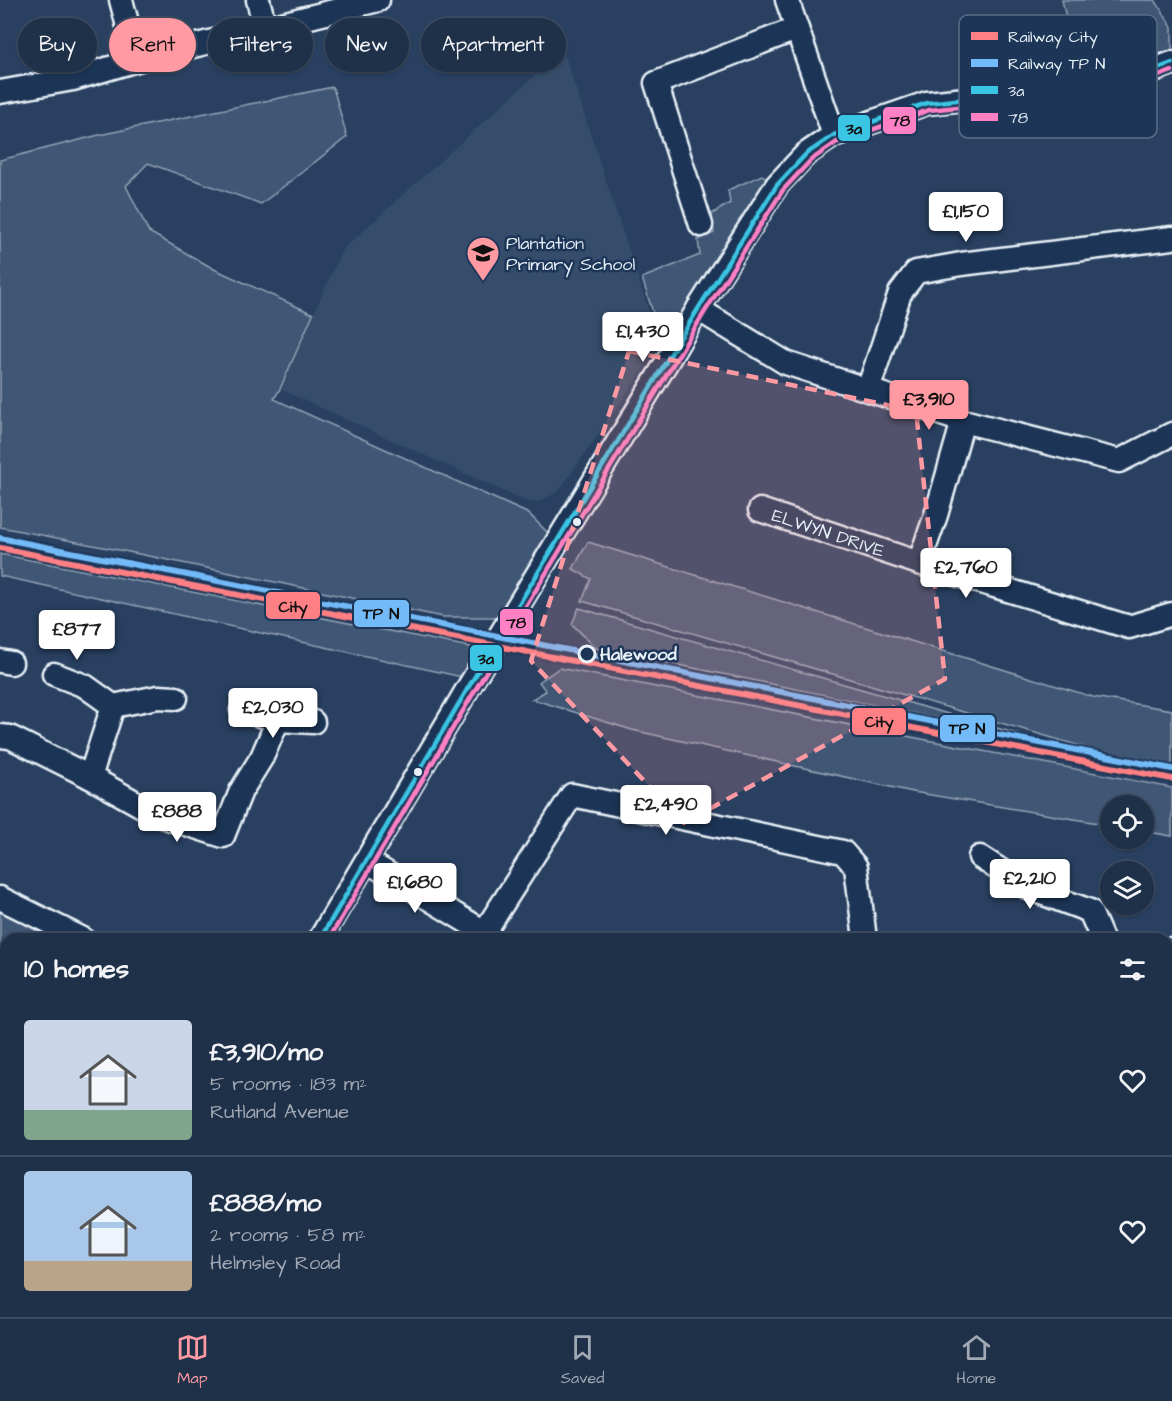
<!DOCTYPE html>
<html lang="en">
<head>
<meta charset="utf-8">
<style>
	:root { --surface:#1f3049; --page:#2c3c53; --text:#f1f3f6; --muted:#a1a9b4; --line:#3c4b61; --accent:#ff9aa2 }
	body { margin:0; font-family:"Architects Daughter",sans-serif; background:var(--page); color:var(--text); height:100vh; display:flex; flex-direction:column; font-size:22px; white-space:nowrap }
	* { box-sizing:border-box; margin:0 }
	p { font-size:20px; color:var(--muted) }
	.icon { flex:none; width:33px; height:33px; fill:none; stroke:currentColor; stroke-width:2; stroke-linecap:round; stroke-linejoin:round }
	.map { position:relative; flex:1; overflow:hidden }
	.drawer { position:absolute; left:0px; top:933px; width:1173px; height:384px; display:flex; flex-direction:column; background:var(--surface); border-radius:18px 18px 0 0; box-shadow:0 2px 4px #0004,0 0 0 2px var(--line) }
	.drawer>* { flex:none }
	.banner { position:absolute; left:18px; top:18px; width:600px; height:54px; display:flex; gap:12px }
	.buttons { position:absolute; left:1100px; top:795px; display:grid; gap:12px }
	.buttons a { display:grid; place-items:center; width:54px; height:54px; border-radius:50%; background:var(--surface); box-shadow:0 2px 4px #0004,0 0 0 2px var(--line); font-size:30px }
	.price { position:absolute; translate:-50% -51px; padding:0 14px; border-radius:6px; background:#fff; color:#222; font-size:20px; line-height:39px; filter:drop-shadow(0 2px 3px #0008) }
	.price::after { content:''; position:absolute; left:50%; top:36px; width:18px; height:14px; margin-left:-9px; background:inherit; clip-path:polygon(0 0,100% 0,50% 100%) }
	.price.on { background:var(--accent); color:#111 }
	ul { padding:0; list-style:none }
	li { display:flex; align-items:center; gap:18px; height:150px; padding:0 24px }
	li+li { border-top:2px solid var(--line) }
	li span { display:grid; place-items:center; flex:none; width:168px; height:120px; border-radius:6px; color:#555 }
	li>.icon { margin-inline-start:auto }
	span .icon { width:72px; height:72px; fill:#fffc; stroke-width:1 }
	li b { font-size:26px }
	h2 { display:flex; justify-content:space-between; align-items:center; height:72px; padding:0 24px; font-size:26px }
	.pill { padding:0 21px; border-radius:27px; background:var(--surface); box-shadow:0 2px 4px #0004,0 0 0 2px var(--line); font-size:21px; line-height:54px }
	.pill.on { background:var(--accent); color:#111 }
	.tab-bar { display:flex; justify-content:space-around; align-items:center; height:84px; border-top:2px solid var(--line); background:var(--surface); font-size:16px; color:var(--muted) }
	.tab-bar a { display:grid; justify-items:center; gap:3px }
	.tab-bar .on { color:var(--accent) }
	.map>svg:first-child { display:block }
</style>
</head>
<body>
<div class="map">
<svg width="1172" height="1317" viewBox="0 0 1172 1317">
	<rect width="100%" height="100%" fill="#294061"/>
	<filter id="ink" filterUnits="userSpaceOnUse"><feTurbulence type="fractalNoise" baseFrequency=".0167" numOctaves="2"/><feDisplacementMap in="SourceGraphic" scale="12" xChannelSelector="R" yChannelSelector="G"/><feConvolveMatrix kernelMatrix="1 2 1 2 8 2 1 2 1" color-interpolation-filters="sRGB"/></filter>
	<g filter="url(#ink)">
		<g fill="#364d6b">
			<path d="M 563,50 L 660,345 L 559,491 L 541,501 L 529,503 L 280,389 L 342,250 Z"/>
			<path d="M 1172,966 L 1172,1232 L 1167,1232 L 1167,967 Z"/>
		</g>
		<g fill="#415774" stroke="#94a4b6" stroke-width="1.5">
			<path d="M 1062,0 L 1155,0 L 1172,27 L 1172,63 L 1082,87 Z"/>
			<path d="M 333,87 L 347,137 L 261,204 L 148,163 L 126,186 L 149,232 L 214,269 L 313,314 L 280,389 L 274,399 L 529,514 L 550,535 L 502,617 L 443,617 L 144,555 L 0,527 L 0,160 L 99,135 Z"/>
			<path d="M 762,175 L 777,185 L 668,360 L 642,278 L 700,255 L 698,240 L 714,233 L 712,214 L 730,203 L 728,190 Z"/>
			<path d="M 588,542 L 1093,697 L 1172,710 L 1172,765 L 1087,748 L 582,601 L 591,579 L 573,569 Z"/>
			<path d="M 0,554 L 480,649 L 462,677 L 0,576 Z"/>
			<path d="M 579,608 L 1028,737 L 596,648 L 572,624 Z"/>
			<path d="M 559,668 L 1172,788 L 1172,836 L 1143,831 L 1143,806 L 1110,806 L 1110,825 L 913,792 L 632,730 L 532,699 L 546,691 L 539,682 Z"/>
			<path d="M 0,899 L 80,939 L 6,939 L 6,1075 L 0,1084 Z"/>
			<path d="M 0,1085 L 6,1090 L 6,1222 L 0,1226 Z"/>
			<path d="M 6,1237 L 6,1311 L 201,1311 L 205,1317 L 0,1317 L 0,1241 Z"/>
		</g>
		<g fill="none" stroke-linecap="round" stroke-linejoin="round">
			<g stroke="#e8f1f8" stroke-width="27">
				<g id="minor">
					<path d="M 121,0 L 137,60"/>
					<path d="M 258,0 L 265,27"/>
					<path d="M 787,0 L 834,135"/>
					<path d="M 0,92 L 73,79 L 137,60 L 378,0"/>
					<path d="M 701,225 L 656,83 L 796,29"/>
					<path d="M 698,309 L 786,363 L 963,421 L 1119,461 L 1172,434"/>
					<path d="M 868,390 L 900,293 L 916,272 L 961,264 L 1172,238"/>
					<path id="s1" d="M 760,510 L 919,563 L 1129,627 L 1172,614"/>
					<path d="M 919,563 L 936,515 L 963,421"/>
					<path d="M 0,661 L 11,663"/>
					<path d="M 54,674 L 85,686 L 113,706 L 90,777"/>
					<path d="M 113,706 L 158,697 L 176,698"/>
					<path d="M 242,710 L 278,720 L 313,722"/>
					<path d="M 0,736 L 10,737 L 90,777 L 158,815 L 223,836 L 241,791 L 262,757 L 278,720"/>
					<path d="M 980,857 L 1028,888 L 1090,911 L 1102,939"/>
					<path d="M 367,861 L 484,932"/>
					<path d="M 0,898 L 83,939"/>
					<path d="M 320,939 L 471,683 L 668,360 L 698,309 L 777,185 L 806,154 L 834,135 L 927,103 L 1082,87 L 1135,77 L 1172,63"/>
					<path d="M 480,939 L 572,795 L 843,852 L 856,867 L 865,939"/>
					<path d="M 1167,951 L 1172,949"/>
					<path d="M 1167,1248 L 1172,1248"/>
					<path d="M 408,1311 L 410,1317"/>
					<path d="M 659,1311 L 661,1317"/>
					<path d="M 555,1317 L 579,1311"/>
				</g>
			</g>
			<use href="#minor" stroke="#1d3557" stroke-width="22"/>
			<g stroke="#1d3557" stroke-width="9">
				<path id="bus-1" d="M 320,939 L 471,683 L 698,309 L 777,185 L 806,154 L 834,135 L 927,103 L 1082,87 L 1135,77 L 1172,63"/>
			</g>
			<g stroke="#1d3557" stroke-width="9">
				<path id="bus-2" d="M 329,939 L 477,687 L 704,313 L 783,190 L 811,160 L 837,142 L 929,110 L 1083,94 L 1137,84 L 1172,71"/>
			</g>
			<use href="#bus-1" stroke="#3ac5e4" stroke-width="4.5"/>
			<use href="#bus-2" stroke="#ff80c5" stroke-width="4.5"/>
			<g stroke="#1d3557" stroke-width="10">
				<path id="rail-1" d="M 0,548 L 1172,779"/>
			</g>
			<g stroke="#1d3557" stroke-width="10">
				<path id="rail-2" d="M 0,538 L 1172,769"/>
			</g>
			<use href="#rail-1" stroke="#ff8084" stroke-width="6"/>
			<use href="#rail-2" stroke="#73baf8" stroke-width="6"/>
		</g>
	</g>
	<path fill="#ff9aa2" fill-opacity="0.2" stroke="#ff9aa2" stroke-width="4.5" stroke-dasharray="12 8" stroke-linejoin="round" d="M 629,351 L 916,411 L 945,679 L 684,823 L 531,661 Z"/>
	<defs>
		<g id="school-pin" transform="scale(1.725)"><path d="M0 17L-7.5 6A9.5 9.5 0 1 1 7.5 6Z" fill="#ff9aa2" stroke="#1d3557"/><path d="M0-5L7-2L0 1L-7-2ZM-4 1L0 2.5L4 1V4Q0 6-4 4Z" fill="#111"/></g>
	</defs>
	<g fill-rule="evenodd">
		<use href="#school-pin" x="483" y="253"/>
	</g>
	<g fill="#e8f1f8" stroke="#1d3557" stroke-width="2">
		<circle cx="577" cy="522" r="5"/>
		<circle cx="418" cy="772" r="5"/>
	</g>
	<circle fill="#1d3557" stroke="#e8f1f8" stroke-width="3" cx="587" cy="654" r="8"/>
	<g text-anchor="middle" dominant-baseline="central" stroke-width="5" stroke-linejoin="round" paint-order="stroke">
		<g font-size="18" fill="#e8f1f8" stroke="#1d3557" text-anchor="start">
			<text x="506" y="243">Plantation<tspan x="506" dy="21">Primary School</tspan></text>
		</g>
		<g font-size="18" fill="#e8f1f8" stroke="#1d3557">
			<text stroke="none"><textPath href="#s1" startOffset="72">ELWYN DRIVE</textPath></text>
		</g>
		<g font-size="18" font-weight="bold" fill="#e8f1f8" stroke="#1d3557" text-anchor="start">
			<text x="600" y="654">Halewood</text>
		</g>
	</g>
	<rect x="959" y="15" width="198" height="123" rx="9" fill="#1d3557" stroke="#5a6d87" stroke-width="1.5"/>
	<rect x="971" y="32" width="27" height="8" fill="#ff8084"/>
	<rect x="971" y="59" width="27" height="8" fill="#73baf8"/>
	<rect x="971" y="86" width="27" height="8" fill="#3ac5e4"/>
	<rect x="971" y="113" width="27" height="8" fill="#ff80c5"/>
	<g font-size="16" fill="#e8f1f8">
		<text x="1008" y="42">Railway City</text>
		<text x="1008" y="69">Railway TP N</text>
		<text x="1008" y="96">3a</text>
		<text x="1008" y="123">78</text>
	</g>
	<g stroke="#1d3557" stroke-width="2">
		<rect x="882" y="106" width="35" height="29" rx="6" fill="#ff80c5"/>
		<rect x="837" y="114" width="34" height="28" rx="6" fill="#3ac5e4"/>
		<rect x="265" y="591" width="56" height="29" rx="6" fill="#ff8084"/>
		<rect x="353" y="599" width="57" height="29" rx="6" fill="#73baf8"/>
		<rect x="499" y="608" width="35" height="28" rx="6" fill="#ff80c5"/>
		<rect x="469" y="644" width="34" height="28" rx="6" fill="#3ac5e4"/>
		<rect x="851" y="707" width="56" height="29" rx="6" fill="#ff8084"/>
		<rect x="939" y="714" width="57" height="29" rx="6" fill="#73baf8"/>
	</g>
	<g font-size="16" text-anchor="middle" font-weight="bold" fill="#111">
		<text x="900" y="126">78</text>
		<text x="854" y="134">3a</text>
		<text x="293" y="612">City</text>
		<text x="381" y="619">TP N</text>
		<text x="516" y="628">78</text>
		<text x="486" y="664">3a</text>
		<text x="879" y="727">City</text>
		<text x="967" y="734">TP N</text>
	</g>
</svg>
<div class="buttons">
<a><svg class="icon" aria-label="locate" viewBox="0 0 24 24"><circle cx="12" cy="12" r="6"/><path d="M12 2v4M12 18v4M2 12h4M18 12h4"/></svg></a>
<a><svg class="icon" aria-label="layers" viewBox="0 0 24 24"><path d="M12 4l9 5-9 5-9-5zM3 14l9 5 9-5"/></svg></a>
</div>
<b class="price" style="left:966px;top:243px">£1,150</b>
<b class="price" style="left:643px;top:363px">£1,430</b>
<b class="price on" style="left:929px;top:431px">£3,910</b>
<b class="price" style="left:966px;top:599px">£2,760</b>
<b class="price" style="left:77px;top:661px">£877</b>
<b class="price" style="left:273px;top:739px">£2,030</b>
<b class="price" style="left:666px;top:836px">£2,490</b>
<b class="price" style="left:177px;top:843px">£888</b>
<b class="price" style="left:1030px;top:910px">£2,210</b>
<b class="price" style="left:415px;top:914px">£1,680</b>
<div class="banner">
<a class="pill">Buy</a>
<a class="pill on">Rent</a>
<a class="pill">Filters</a>
<a class="pill">New</a>
<a class="pill">Apartment</a>
</div>
<section class="drawer">
<h2>10 homes<svg class="icon" aria-label="filters" viewBox="0 0 24 24"><path d="M4 7h16M4 17h16"/><circle cx="9" cy="7" r="2"/><circle cx="15" cy="17" r="2"/></svg></h2>
<ul>
<li><span style="background:linear-gradient(#c9d6e8 75%,#7fa58c 0)"><svg class="icon" aria-label="home" viewBox="0 0 24 24"><path d="M3 11l9-7 9 7M6 9v11h12V9"/></svg></span><div><b>£3,910/mo</b><p>5 rooms · 183 m²</p><p>Rutland Avenue</p></div><svg class="icon" aria-label="heart" viewBox="0 0 24 24"><path d="M12 20l-8-8c-3-5 5-10 8-4 3-6 11-1 8 4z"/></svg></li>
<li><span style="background:linear-gradient(#a9c7e8 75%,#b9a48a 0)"><svg class="icon" aria-label="home" viewBox="0 0 24 24"><path d="M3 11l9-7 9 7M6 9v11h12V9"/></svg></span><div><b>£888/mo</b><p>2 rooms · 58 m²</p><p>Helmsley Road</p></div><svg class="icon" aria-label="heart" viewBox="0 0 24 24"><path d="M12 20l-8-8c-3-5 5-10 8-4 3-6 11-1 8 4z"/></svg></li>
</ul>
</section>
</div>
<nav class="tab-bar">
<a class="on"><svg class="icon" aria-label="map" viewBox="0 0 24 24"><path d="M3 6l6-2 6 2 6-2v14l-6 2-6-2-6 2zM9 4v14M15 6v14"/></svg>Map</a>
<a><svg class="icon" aria-label="saved" viewBox="0 0 24 24"><path d="M7 4h10v16l-5-4-5 4z"/></svg>Saved</a>
<a><svg class="icon" aria-label="home" viewBox="0 0 24 24"><path d="M3 11l9-7 9 7M6 9v11h12V9"/></svg>Home</a>
</nav>
</body>
</html>
